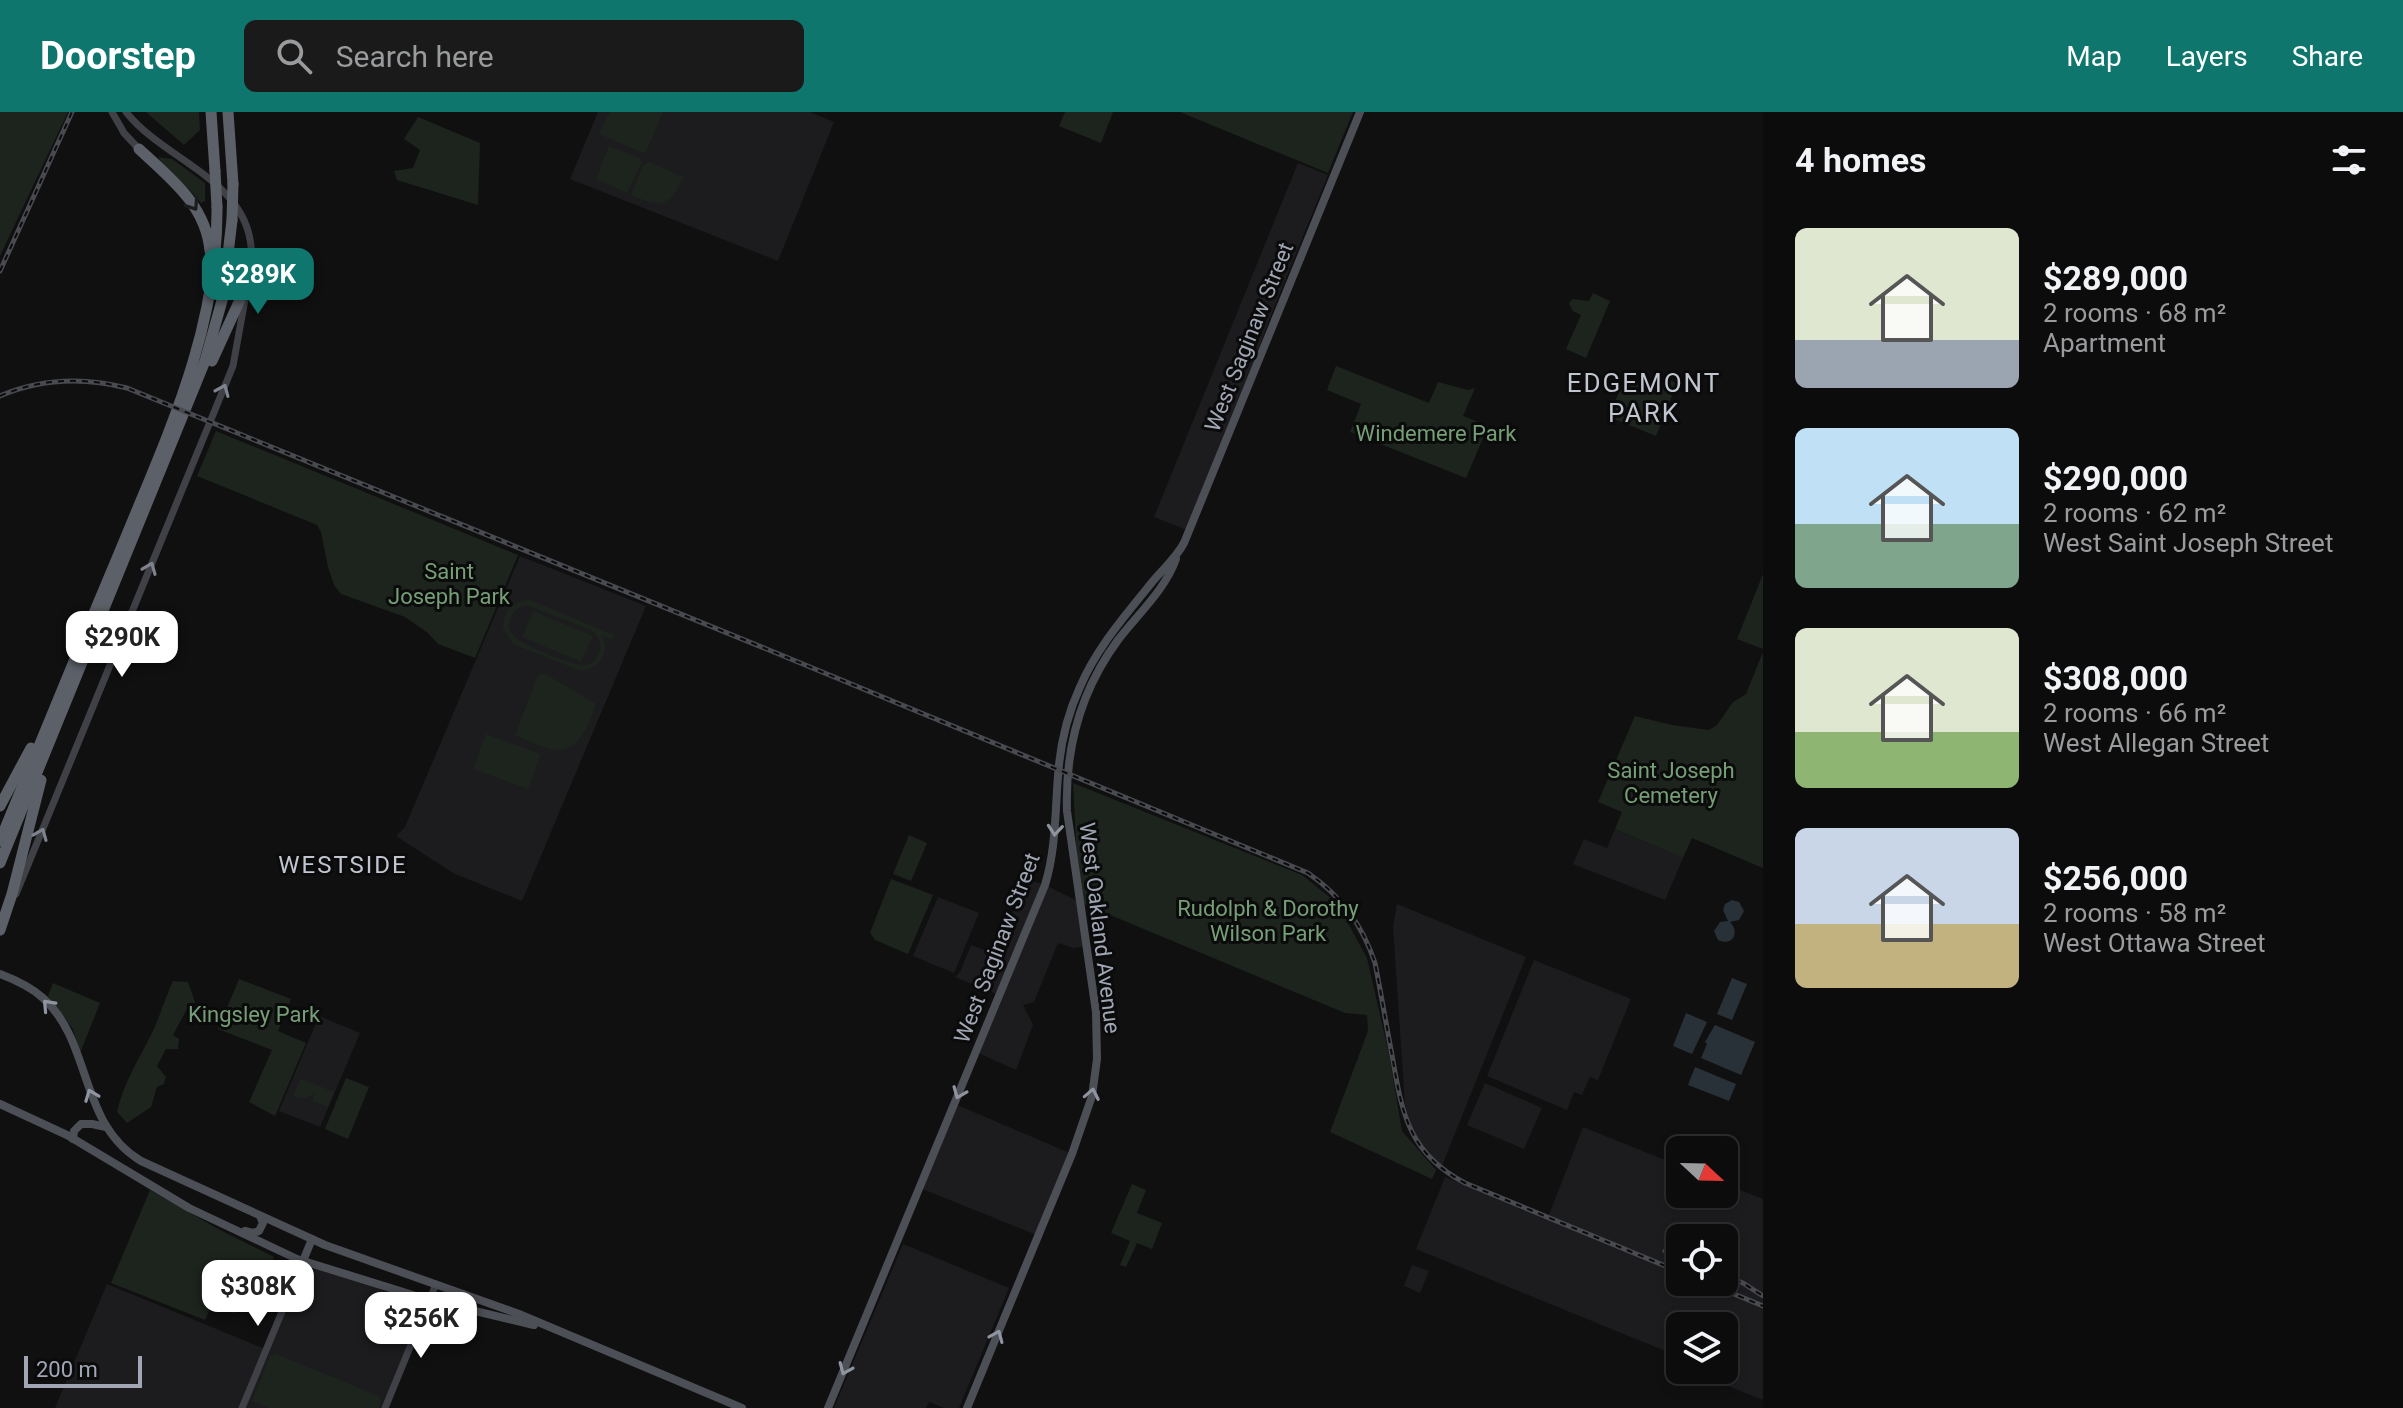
<!DOCTYPE html>
<html lang="en">
<head>
<meta charset="utf-8">
<style>
	:root { --surface:#0c0c0d; --page:#1a1a1b; --text:#f1f3f6; --muted:#9a9b9d; --line:#2c2c2e; --accent:#0f766e }
	body { margin:0; font-family:Roboto,sans-serif; background:var(--page); color:var(--text); height:100vh; display:flex; flex-direction:column; font-size:30px; white-space:nowrap }
	* { box-sizing:border-box; margin:0 }
	p { font-size:26px; color:var(--muted) }
	.icon { flex:none; width:44px; height:44px; fill:none; stroke:currentColor; stroke-width:2; stroke-linecap:round; stroke-linejoin:round }
	.map { position:relative; flex:1; overflow:hidden }
	.drawer { display:flex; flex-direction:column; background:var(--surface); width:640px }
	.drawer>* { flex:none }
	.needle { width:52px; rotate:112deg }
	.tools { position:absolute; left:1666px; top:1024px; display:grid; gap:16px }
	.tools a { display:grid; place-items:center; width:72px; height:72px; border-radius:12px; background:var(--surface); box-shadow:0 4px 12px #0003,0 0 0 2px var(--line); font-size:40px }
	.scale { position:absolute; left:24px; bottom:20px; width:118px; box-sizing:border-box; padding-left:8px; border:4px solid #a0a6b3; border-top:0; font-size:22px; line-height:28px; white-space:nowrap; color:#a0a6b3; -webkit-text-stroke:6px #0b0b0c; paint-order:stroke }
	.price { position:absolute; translate:-50% -68px; padding:0 18px; border-radius:16px; background:#fff; color:#222; font-size:26px; line-height:52px; filter:drop-shadow(0 2px 4px #0008) }
	.price::after { content:''; position:absolute; left:50%; top:48px; width:24px; height:18px; margin-left:-12px; background:inherit; clip-path:polygon(0 0,100% 0,50% 100%) }
	.price.on { background:var(--accent); color:#fff }
	ul { padding:0; list-style:none }
	li { display:flex; align-items:center; gap:24px; height:200px; padding:0 32px }
	li span { display:grid; place-items:center; flex:none; width:224px; height:160px; border-radius:12px; color:#555 }
	li>.icon { margin-inline-start:auto }
	span .icon { width:96px; height:96px; fill:#fffc; stroke-width:1 }
	li b { font-size:34px }
	h2 { display:flex; justify-content:space-between; align-items:center; height:96px; padding:0 32px; font-size:34px }
	header { display:flex; align-items:center; gap:48px; box-sizing:border-box; height:112px; padding:0 40px; background:var(--accent); color:#fff }
	header strong { font-size:38px }
	nav { display:flex; gap:44px; margin-inline-start:auto; font-size:28px }
	.search { width:560px; height:72px; background:var(--page); display:flex; align-items:center; gap:20px; box-sizing:border-box; padding:0 28px; border-radius:12px; color:var(--muted); font-size:30px }
	main { display:flex; flex:1; min-height:0 }
	.map>svg:first-child { display:block }
</style>
</head>
<body>
<header>
<strong>Doorstep</strong>
<div class="search"><svg class="icon" aria-label="search" viewBox="0 0 24 24"><circle cx="10" cy="10" r="6"/><path d="M15 15l6 6"/></svg>Search here</div>
<nav><a>Map</a><a>Layers</a><a>Share</a></nav>
</header>
<main>
<div class="map">
<svg width="1763" height="1296" viewBox="0 0 1763 1296">
	<rect width="100%" height="100%" fill="#101011"/>
	<g fill="#1c1c1e" fill-rule="evenodd">
		<path d="M 598,0 L 810,0 L 834,10 L 778,149 L 570,67 Z"/>
		<path d="M 1298,51 L 1328,63 L 1269,208 L 1232,313 L 1189,419 L 1154,405 Z"/>
		<path d="M 520,444 L 646,494 L 522,789 L 453,761 L 396,724 L 405,715 Z"/>
		<path d="M 1615,717 L 1683,746 L 1665,788 L 1573,752 L 1584,727 L 1607,736 Z"/>
		<path d="M 1026,767 L 1045,773 L 1079,790 L 1086,834 L 1073,836 L 1058,831 L 1034,890 L 1023,893 L 1033,913 L 1016,958 L 976,940 L 999,883 L 955,865 L 960,860 L 971,833 L 995,842 Z"/>
		<path d="M 938,785 L 979,801 L 954,861 L 913,844 Z"/>
		<path d="M 1397,792 L 1526,845 L 1441,1056 L 1428,1043 L 1414,1021 L 1405,993 L 1393,815 Z"/>
		<path d="M 1534,848 L 1631,887 L 1598,968 L 1590,965 L 1582,983 L 1574,980 L 1567,998 L 1487,964 Z"/>
		<path d="M 319,904 L 360,921 L 320,1015 L 279,999 Z"/>
		<path d="M 1485,971 L 1542,996 L 1524,1037 L 1467,1013 Z"/>
		<path d="M 955,992 L 1072,1042 L 1039,1124 L 920,1076 Z"/>
		<path d="M 1583,1015 L 1680,1054 L 1680,1082 L 1724,1082 L 1724,1072 L 1763,1087 L 1763,1288 L 1688,1258 L 1724,1258 L 1724,1214 L 1680,1214 L 1680,1245 L 1416,1137 L 1445,1065 L 1547,1108 ZM 1680,1126 L 1724,1126 L 1724,1170 L 1680,1170 Z"/>
		<path d="M 903,1132 L 1009,1176 L 959,1296 L 944,1296 L 929,1290 L 926,1296 L 834,1296 Z"/>
		<path d="M 303,1149 L 429,1188 L 385,1296 L 55,1296 L 107,1172 L 265,1237 Z"/>
		<path d="M 1412,1153 L 1429,1159 L 1420,1181 L 1404,1174 Z"/>
	</g>
	<g fill="#1c241d" fill-rule="evenodd">
		<path d="M 0,0 L 68,0 L 0,144 Z"/>
		<path d="M 146,0 L 199,0 L 200,18 L 184,33 Z"/>
		<path d="M 610,0 L 663,0 L 646,40 L 643,41 L 599,22 Z"/>
		<path d="M 1065,0 L 1113,0 L 1101,31 L 1059,14 Z"/>
		<path d="M 1180,0 L 1353,0 L 1328,61 Z"/>
		<path d="M 418,5 L 480,31 L 478,93 L 397,68 L 394,59 L 413,56 L 420,38 L 404,27 Z"/>
		<path d="M 609,34 L 640,46 L 642,50 L 627,81 L 596,67 Z"/>
		<path d="M 158,45 L 172,47 L 205,71 L 205,89 L 201,91 C 189,74 168,63 158,45 Z"/>
		<path d="M 650,50 L 683,65 C 670,97 658,95 631,83 L 643,53 Z"/>
		<path d="M 1593,181 L 1610,189 L 1586,246 L 1566,237 L 1581,203 L 1573,199 L 1569,191 L 1573,187 L 1589,189 Z"/>
		<path d="M 1336,254 L 1429,291 L 1438,270 L 1468,278 L 1475,276 L 1463,304 L 1488,314 L 1466,366 L 1350,320 L 1361,292 L 1327,278 Z"/>
		<path d="M 1655,263 L 1677,271 L 1656,324 L 1609,305 L 1624,267 L 1649,277 Z"/>
		<path d="M 216,319 L 518,443 L 475,546 L 438,532 L 428,521 L 405,505 L 341,482 L 334,473 L 328,455 L 321,420 L 317,413 L 197,364 Z"/>
		<path d="M 1763,462 L 1763,537 L 1737,527 Z"/>
		<path d="M 530,488 L 614,523 L 612,527 L 603,524 C 609,543 600,556 581,559 L 513,532 L 503,516 C 504,498 512,489 530,488 ZM 526,493 L 591,518 C 598,524 603,531 599,540 C 597,547 593,551 586,553 C 575,555 525,534 516,526 C 502,515 511,497 526,493 Z"/>
		<path d="M 533,499 L 593,524 L 581,550 L 522,525 Z"/>
		<path d="M 1763,540 L 1763,756 L 1692,726 L 1683,746 L 1615,717 L 1622,700 L 1598,690 L 1635,604 L 1672,613 L 1709,618 L 1717,613 L 1733,590 L 1746,582 Z"/>
		<path d="M 544,561 L 596,592 C 578,647 562,646 515,623 L 538,563 Z"/>
		<path d="M 486,622 L 541,642 L 528,677 L 473,657 Z"/>
		<path d="M 1073,671 L 1302,763 L 1337,791 L 1367,846 L 1389,942 L 1402,1019 L 1436,1058 L 1432,1067 L 1330,1020 L 1368,919 L 1367,903 L 1345,901 L 1079,790 Z"/>
		<path d="M 909,723 L 927,731 L 911,769 L 893,762 Z"/>
		<path d="M 891,767 L 933,783 L 908,842 L 875,828 L 870,821 Z"/>
		<path d="M 239,867 L 291,887 L 278,919 L 306,931 L 275,1004 L 249,990 L 272,938 L 218,917 Z"/>
		<path d="M 173,869 L 188,870 L 195,890 L 187,897 L 173,923 L 179,927 L 178,937 L 166,937 L 157,954 L 166,965 L 164,972 L 157,975 L 151,995 L 127,1011 L 117,1000 C 123,972 139,947 152,921 C 160,904 165,886 173,869 Z"/>
		<path d="M 53,871 L 100,891 L 80,941 L 73,917 L 48,884 Z"/>
		<path d="M 346,966 L 369,975 L 348,1027 L 325,1017 Z"/>
		<path d="M 303,967 L 334,980 L 328,995 L 312,989 L 315,981 C 307,986 302,988 293,984 L 300,968 Z"/>
		<path d="M 1132,1072 L 1146,1078 L 1137,1101 L 1162,1111 L 1152,1137 L 1137,1131 L 1126,1155 L 1120,1153 L 1130,1129 L 1111,1121 Z"/>
		<path d="M 150,1078 L 220,1118 L 274,1145 L 260,1177 L 260,1182 L 265,1189 L 260,1198 L 243,1198 L 233,1201 L 215,1193 L 213,1190 L 205,1208 L 111,1171 Z"/>
		<path d="M 276,1242 L 379,1284 L 381,1290 L 378,1296 L 268,1296 L 252,1289 L 270,1244 Z"/>
	</g>
	<g fill="#283137">
		<path d="M 1732,788 L 1739,790 L 1744,799 L 1739,808 L 1730,810 C 1740,820 1733,835 1718,828 L 1714,819 L 1720,810 L 1728,809 L 1723,798 L 1725,792 Z"/>
		<path d="M 1732,866 L 1747,872 L 1732,908 L 1717,902 Z"/>
		<path d="M 1686,901 L 1707,910 L 1692,942 L 1673,934 Z"/>
		<path d="M 1715,913 L 1755,930 L 1741,963 L 1701,946 L 1707,932 L 1705,930 Z"/>
		<path d="M 1695,955 L 1736,972 L 1729,989 L 1688,973 Z"/>
	</g>
	<g fill="none" stroke-linecap="round" stroke-linejoin="round">
		<g stroke="#3f4147" stroke-width="7">
			<path d="M 112,0 L 124,21 L 139,37"/>
			<path d="M 126,0 C 168,53 260,70 251,155"/>
			<path d="M 16,782 L 233,254 L 246,182"/>
			<path d="M 242,1296 L 303,1149"/>
			<path d="M 385,1296 L 436,1172"/>
		</g>
		<g stroke="#4d4f56" stroke-width="8">
			<path d="M 0,862 C 16,868 31,875 43,886 C 93,931 78,1011 141,1049 L 325,1133 L 519,1202 L 742,1296"/>
			<path d="M 0,992 L 67,1023 L 189,1096 L 297,1147 L 429,1188 L 534,1213"/>
			<path d="M 73,1027 L 74,1019 L 81,1012 L 92,1012 L 106,1015"/>
			<path d="M 245,1119 L 253,1121 L 259,1119 L 263,1111 L 260,1104"/>
			<path d="M 303,1149 L 312,1127"/>
			<path d="M 828,1296 L 1045,773 C 1056,737 1055,701 1058,664 C 1060,633 1067,603 1080,575 C 1097,535 1126,503 1153,469 C 1164,456 1176,446 1184,431 L 1360,0"/>
			<path d="M 967,1296 L 1072,1042 L 1092,984 L 1097,947 L 1096,900 L 1067,699 C 1065,637 1081,578 1118,528 C 1138,502 1165,478 1176,447"/>
		</g>
		<g stroke="#5c6068" stroke-width="11">
			<path d="M 211,0 L 215,59"/>
			<path d="M 228,0 L 233,72"/>
			<path d="M 139,37 C 170,66 206,93 210,139"/>
			<path d="M 212,249 L 244,179 L 252,152"/>
			<path d="M 0,694 L 31,636"/>
			<path d="M 0,729 C 40,631 80,534 121,437 C 167,324 218,220 217,95"/>
			<path d="M 0,751 L 205,249 L 223,185 L 232,108"/>
			<path d="M 0,818 L 12,782 L 41,668"/>
		</g>
		<g stroke="#484a50" stroke-width="5">
			<g id="rail">
				<path d="M 0,159 L 72,0"/>
				<path d="M 0,284 C 42,266 83,265 127,276 L 769,538 L 1308,761 C 1341,784 1362,812 1375,851 C 1381,881 1386,912 1392,943 C 1402,1001 1408,1041 1465,1071 L 1680,1160"/>
				<path d="M 1665,1139 L 1680,1145"/>
				<path d="M 1724,1163 L 1743,1171 L 1763,1184"/>
				<path d="M 1705,1170 L 1763,1194"/>
			</g>
		</g>
		<use href="#rail" stroke="#0b0b0c" stroke-width="2" stroke-dasharray="6" stroke-linecap="butt"/>
		<g stroke="#5c6068" stroke-width="11">
			<path d="M 215,59 L 217,95"/>
			<path d="M 232,108 L 233,72"/>
		</g>
	</g>
	<defs><path id="oneway-chevron" d="M-2-3.5L2.5 0L-2 3.5" fill="none" stroke-width="1.6" stroke-linecap="round" stroke-linejoin="round" transform="scale(2)"/></defs>
	<use stroke="#1b1c1e" href="#oneway-chevron" transform="translate(193 93) rotate(56)"/>
	<g stroke="#7e838d">
		<use href="#oneway-chevron" transform="translate(223 278) rotate(-67)"/>
		<use href="#oneway-chevron" transform="translate(150 456) rotate(-68)"/>
		<use href="#oneway-chevron" transform="translate(41 722) rotate(-68)"/>
	</g>
	<g stroke="#8f95a0">
		<use href="#oneway-chevron" transform="translate(1055 718) rotate(95)"/>
		<use href="#oneway-chevron" transform="translate(48 893) rotate(-133)"/>
		<use href="#oneway-chevron" transform="translate(959 981) rotate(112)"/>
		<use href="#oneway-chevron" transform="translate(1092 982) rotate(-79)"/>
		<use href="#oneway-chevron" transform="translate(91 983) rotate(-111)"/>
		<use href="#oneway-chevron" transform="translate(997 1224) rotate(-67)"/>
		<use href="#oneway-chevron" transform="translate(845 1257) rotate(113)"/>
	</g>
	<g text-anchor="middle" dominant-baseline="central" stroke-width="6" stroke-linejoin="round" paint-order="stroke">
		<g font-size="22" fill="#a0a6b3" stroke="#0b0b0c">
			<text transform="translate(1249 225) rotate(-68)">West Saginaw Street</text>
			<text transform="translate(1100 816) rotate(83)">West Oakland Avenue</text>
			<text transform="translate(997 836) rotate(-69)">West Saginaw Street</text>
		</g>
		<g font-size="22" fill="#769f77" stroke="#0b0b0c">
			<text x="1436" y="321">Windemere Park</text>
			<text x="449" y="459">Saint<tspan x="449" dy="25">Joseph Park</tspan></text>
			<text x="1671" y="658">Saint Joseph<tspan x="1671" dy="25">Cemetery</tspan></text>
			<text x="1268" y="796">Rudolph &amp; Dorothy<tspan x="1268" dy="25">Wilson Park</tspan></text>
			<text x="254" y="902">Kingsley Park</text>
		</g>
		<g font-size="24" letter-spacing="2" fill="#c1c5cf" stroke="#0b0b0c">
			<text x="343" y="753">WESTSIDE</text>
		</g>
		<g font-size="26" letter-spacing="2" fill="#c1c5cf" stroke="#0b0b0c">
			<text x="1644" y="271">EDGEMONT<tspan x="1644" dy="30">PARK</tspan></text>
		</g>
	</g>
</svg>
<div class="tools">
<a><svg class="needle" viewBox="-14 -14 28 28"><path d="M0-13l5 13h-10z" fill="#e53935"/><path d="M0 13l5-13h-10z" fill="#9a9b9d"/></svg></a>
<a><svg class="icon" aria-label="locate" viewBox="0 0 24 24"><circle cx="12" cy="12" r="6"/><path d="M12 2v4M12 18v4M2 12h4M18 12h4"/></svg></a>
<a><svg class="icon" aria-label="layers" viewBox="0 0 24 24"><path d="M12 4l9 5-9 5-9-5zM3 14l9 5 9-5"/></svg></a>
</div>
<div class="scale">200 m</div>
<b class="price on" style="left:258px;top:204px">$289K</b>
<b class="price" style="left:122px;top:567px">$290K</b>
<b class="price" style="left:258px;top:1216px">$308K</b>
<b class="price" style="left:421px;top:1248px">$256K</b>
</div>
<section class="drawer">
<h2>4 homes<svg class="icon" aria-label="filters" viewBox="0 0 24 24"><path d="M4 7h16M4 17h16"/><circle cx="9" cy="7" r="2"/><circle cx="15" cy="17" r="2"/></svg></h2>
<ul>
<li><span style="background:linear-gradient(#dfe7d0 70%,#9aa5b1 0)"><svg class="icon" aria-label="home" viewBox="0 0 24 24"><path d="M3 11l9-7 9 7M6 9v11h12V9"/></svg></span><div><b>$289,000</b><p>2 rooms · 68 m²</p><p>Apartment</p></div></li>
<li><span style="background:linear-gradient(#bfe0f5 60%,#7fa58c 0)"><svg class="icon" aria-label="home" viewBox="0 0 24 24"><path d="M3 11l9-7 9 7M6 9v11h12V9"/></svg></span><div><b>$290,000</b><p>2 rooms · 62 m²</p><p>West Saint Joseph Street</p></div></li>
<li><span style="background:linear-gradient(#dfe7d0 65%,#8fb573 0)"><svg class="icon" aria-label="home" viewBox="0 0 24 24"><path d="M3 11l9-7 9 7M6 9v11h12V9"/></svg></span><div><b>$308,000</b><p>2 rooms · 66 m²</p><p>West Allegan Street</p></div></li>
<li><span style="background:linear-gradient(#c9d6e8 60%,#c2b280 0)"><svg class="icon" aria-label="home" viewBox="0 0 24 24"><path d="M3 11l9-7 9 7M6 9v11h12V9"/></svg></span><div><b>$256,000</b><p>2 rooms · 58 m²</p><p>West Ottawa Street</p></div></li>
</ul>
</section>
</main>
</body>
</html>
